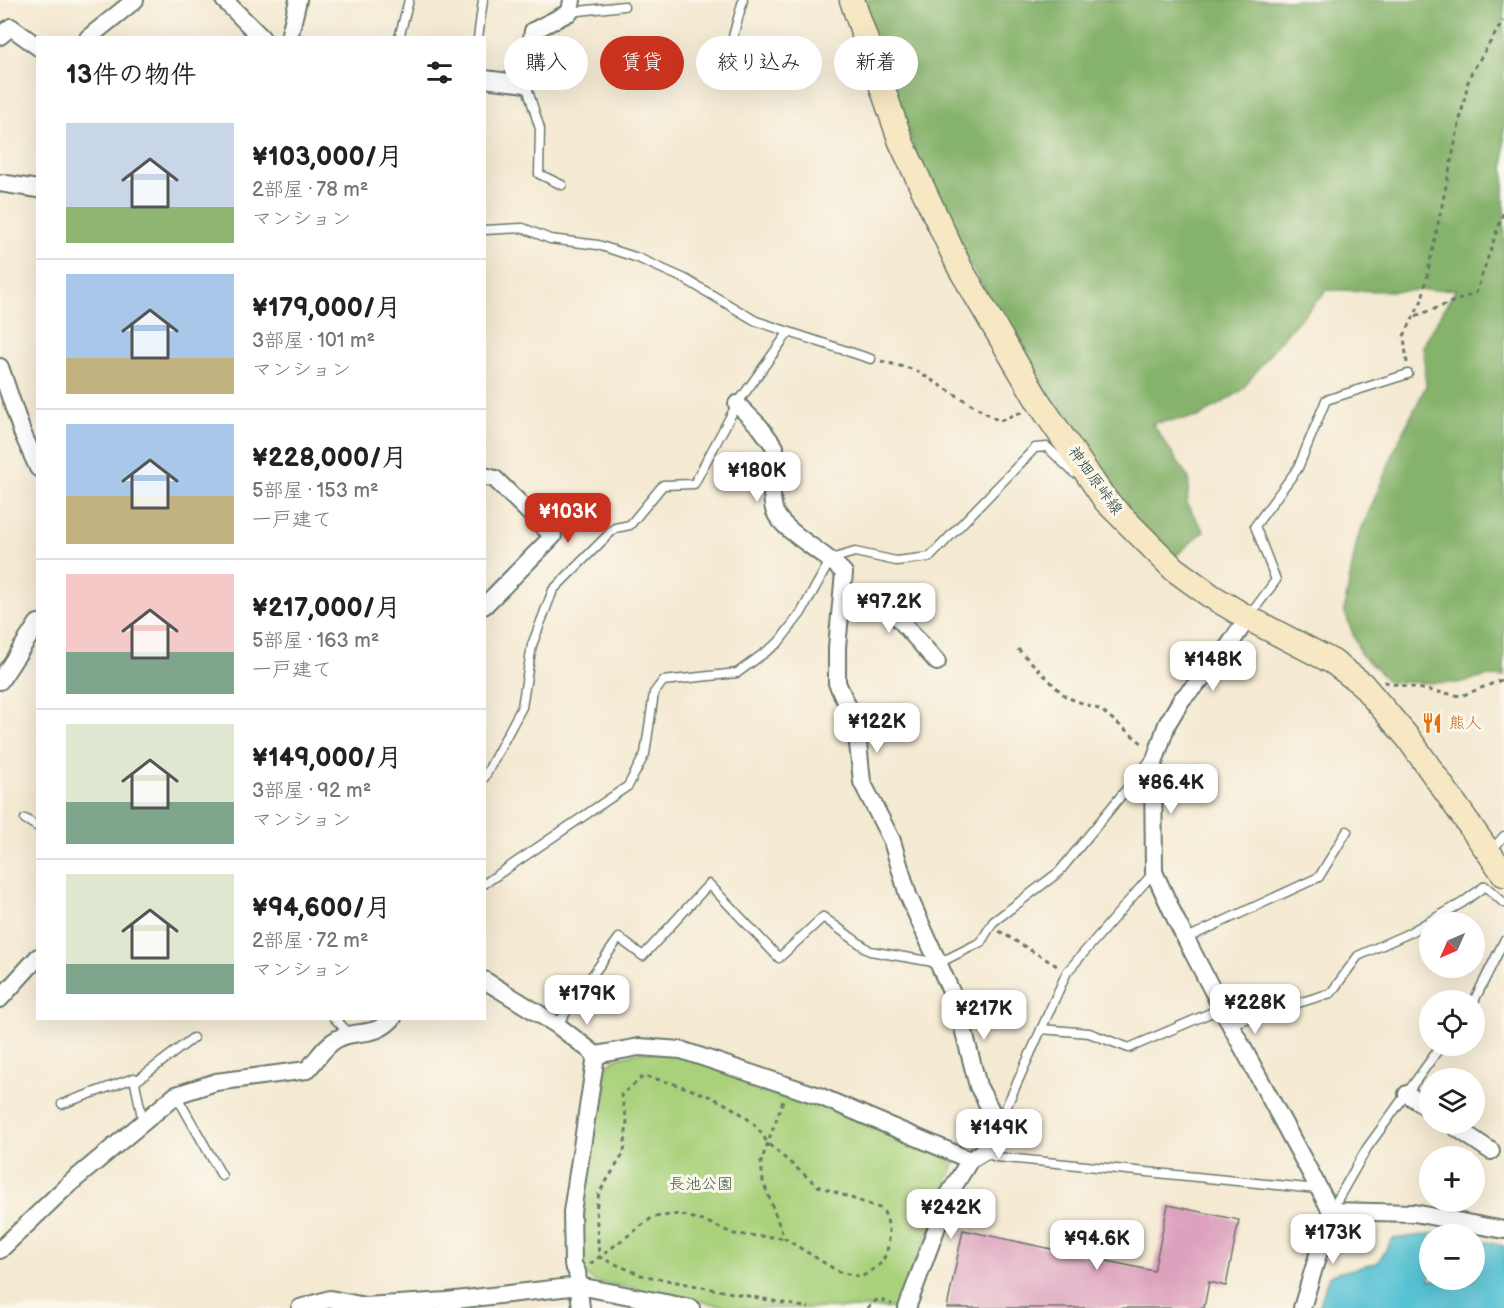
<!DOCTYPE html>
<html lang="ja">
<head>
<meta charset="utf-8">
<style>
	:root { --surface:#fff; --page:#f6f6f6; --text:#202124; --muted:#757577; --line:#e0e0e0; --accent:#c8321e }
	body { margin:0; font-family:"Balsamiq Sans","Klee One",sans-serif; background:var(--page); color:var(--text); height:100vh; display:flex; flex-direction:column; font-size:22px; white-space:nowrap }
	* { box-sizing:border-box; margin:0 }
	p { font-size:20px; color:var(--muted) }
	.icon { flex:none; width:33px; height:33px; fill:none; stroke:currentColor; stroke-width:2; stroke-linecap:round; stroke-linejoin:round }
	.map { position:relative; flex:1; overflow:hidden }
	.side { position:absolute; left:36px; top:36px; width:450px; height:984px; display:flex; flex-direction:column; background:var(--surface); border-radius:0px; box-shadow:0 6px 24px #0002 }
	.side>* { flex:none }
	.top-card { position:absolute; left:504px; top:36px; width:570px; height:54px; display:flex; gap:12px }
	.needle { width:39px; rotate:225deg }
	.controls { position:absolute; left:1419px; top:912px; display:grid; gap:12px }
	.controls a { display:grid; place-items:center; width:66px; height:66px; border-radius:50%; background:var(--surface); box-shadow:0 6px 24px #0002; font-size:30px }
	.price { position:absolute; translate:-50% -51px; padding:0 14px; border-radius:12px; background:#fff; color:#222; font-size:20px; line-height:39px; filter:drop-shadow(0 2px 3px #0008) }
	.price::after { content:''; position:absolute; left:50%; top:36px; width:18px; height:14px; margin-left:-9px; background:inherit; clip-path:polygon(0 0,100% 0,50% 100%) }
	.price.current { background:var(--accent); color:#fff }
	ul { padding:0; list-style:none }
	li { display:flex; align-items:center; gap:18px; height:150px; padding:0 30px }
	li+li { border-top:2px solid var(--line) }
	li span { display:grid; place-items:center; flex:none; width:168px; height:120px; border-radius:0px; color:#555 }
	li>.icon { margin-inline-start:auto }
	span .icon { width:72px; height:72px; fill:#fffc; stroke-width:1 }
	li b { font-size:26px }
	h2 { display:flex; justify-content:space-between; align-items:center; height:72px; padding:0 30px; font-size:26px }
	.pill { padding:0 21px; border-radius:27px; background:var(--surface); box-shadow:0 6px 24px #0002; font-size:21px; line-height:54px }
	.pill.current { background:var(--accent); color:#fff }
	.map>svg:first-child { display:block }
</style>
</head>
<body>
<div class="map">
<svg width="1504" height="1308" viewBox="0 0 1504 1308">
	<rect width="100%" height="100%" fill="#fbf7ec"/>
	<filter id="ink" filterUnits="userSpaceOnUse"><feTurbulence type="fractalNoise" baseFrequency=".0167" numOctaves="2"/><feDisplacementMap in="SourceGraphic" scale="12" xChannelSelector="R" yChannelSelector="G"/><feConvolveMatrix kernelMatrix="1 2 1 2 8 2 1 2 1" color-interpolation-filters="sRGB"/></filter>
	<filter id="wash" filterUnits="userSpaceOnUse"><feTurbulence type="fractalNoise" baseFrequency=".008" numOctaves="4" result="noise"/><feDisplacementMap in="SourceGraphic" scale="24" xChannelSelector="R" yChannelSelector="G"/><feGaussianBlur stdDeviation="1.35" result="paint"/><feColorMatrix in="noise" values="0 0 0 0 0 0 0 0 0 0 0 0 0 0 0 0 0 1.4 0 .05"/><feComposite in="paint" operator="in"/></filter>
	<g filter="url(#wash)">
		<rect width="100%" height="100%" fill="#f4e9d1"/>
		<path fill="#a9d17c" stroke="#648758" stroke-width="1.5" d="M 639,1052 L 680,1055 L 779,1087 L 955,1161 L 901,1308 L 735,1308 L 593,1281 L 577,1266 L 576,1212 L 598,1074 L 615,1059 Z"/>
		<path fill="#86b36c" stroke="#527850" stroke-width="1.5" d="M 858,0 L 1504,0 L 1504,677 L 1490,676 L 1457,683 L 1389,682 L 1360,653 L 1344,610 L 1357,540 L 1399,440 L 1426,386 L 1423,345 L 1456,289 L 1398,291 L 1327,290 L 1282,338 L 1241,391 L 1199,417 L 1152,423 L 1189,479 L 1187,505 L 1204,531 L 1172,559 L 1141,533 L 1047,393 L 938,212 Z"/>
		<path fill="#59c3d4" stroke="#3c8084" stroke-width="1.5" d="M 1445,1232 L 1457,1234 L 1430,1234 L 1430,1280 L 1474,1280 L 1475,1239 L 1504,1246 L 1504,1308 L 1319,1308 L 1329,1275 L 1377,1263 L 1393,1239 Z"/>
		<g id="blocks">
			<path fill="#dda1be" d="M 1168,1205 L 1239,1220 L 1226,1286 L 1209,1282 L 1204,1308 L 947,1308 L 963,1230 L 1154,1271 Z"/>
		</g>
	</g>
	<g filter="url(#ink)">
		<use href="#blocks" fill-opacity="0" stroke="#6a796b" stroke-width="1.5"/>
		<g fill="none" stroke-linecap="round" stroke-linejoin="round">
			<g stroke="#6a796b" stroke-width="11">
				<g id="lane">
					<path d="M 743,0 L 729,51 L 765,64"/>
					<path d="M 570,12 L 624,6"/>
					<path d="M 399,38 L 409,0"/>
					<path d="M 478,38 L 483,0"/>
					<path d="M 529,62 L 576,70"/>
					<path d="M 526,84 L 540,129 L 539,174 L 562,185"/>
					<path d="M 484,230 L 523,228 L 550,239 L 598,245 L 638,258 L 685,279 L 756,321 L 871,359"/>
					<path d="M 1250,615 L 1276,580 L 1255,526 L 1298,468 L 1326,400 L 1408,374"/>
					<path d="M 484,778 L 522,707 L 532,645 L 553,590 L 615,528 L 630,525 L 663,485 L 694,484 L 737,404 L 788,333"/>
					<path d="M 25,819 L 38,827"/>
					<path d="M 1490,852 L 1504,836"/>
					<path d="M 484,884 L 628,786 L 645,754 L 654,693 L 663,681 L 737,673 L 778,643 L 801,613 L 831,559 L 855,552 L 896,561 L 930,557 L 1035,448 L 1047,447 L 1074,473 L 1078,471"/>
					<path d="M 1185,939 L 1319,877 L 1347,831"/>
					<path d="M 1474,1001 L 1504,941"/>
					<path d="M 334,1018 L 350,1034"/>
					<path d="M 1230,1024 L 1331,993 L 1358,956 L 1407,934 L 1462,903 L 1485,886 L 1504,903"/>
					<path d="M 557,1025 L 619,938 L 643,956 L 709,884 L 779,958 L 823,917 L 870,951 L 939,963 L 981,942 L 993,922 L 1059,872 L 1151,759"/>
					<path d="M 1041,1029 L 1089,1033 L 1129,1048 L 1222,1008"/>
					<path d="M 135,1082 L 193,1038"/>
					<path d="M 176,1095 L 222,1176"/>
					<path d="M 62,1104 L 134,1078 L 143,1122"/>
					<path d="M 999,1123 L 1067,972 L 1154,872"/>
					<path d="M 983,1152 L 996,1157 L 1317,1189"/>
					<path d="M 1331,1211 L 1367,1148 L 1441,1046"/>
				</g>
			</g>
			<g stroke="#6a796b" stroke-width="20">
				<g id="street">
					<path d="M 224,0 L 262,38"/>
					<path d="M 0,36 L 11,27 L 38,47"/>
					<path d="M 88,38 L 135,0"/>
					<path d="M 289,38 L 298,0"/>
					<path d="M 484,79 L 526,84 L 533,31 L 570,12 L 572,0"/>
					<path d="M 0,183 L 38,189"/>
					<path d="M 0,367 L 22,432 L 38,468"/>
					<path d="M 737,404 L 760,427 L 775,447 C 773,463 769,497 775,512 C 783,532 828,554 844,573 L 837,647 L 837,683 L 856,724 L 862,782 L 892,841 L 908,895 L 957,1005 L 978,1086 L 994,1116 L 996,1129 L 983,1152 L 970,1160 L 949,1194 L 907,1308"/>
					<path d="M 484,476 L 495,479 L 553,536 L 484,606"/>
					<path d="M 841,608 L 879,596 L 937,662"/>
					<path d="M 1248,618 L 1216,664 L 1182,699 L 1167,724 L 1153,766 L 1154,872 L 1177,922 L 1230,1024 L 1331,1211 L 1302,1308"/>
					<path d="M 0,681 L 38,623"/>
					<path d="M 484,980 L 557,1025 L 596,1055 L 639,1047 L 681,1050 L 819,1096 L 970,1160"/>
					<path d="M 0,999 L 38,957"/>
					<path d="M 1407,1094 L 1430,1109"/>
					<path d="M 1451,1124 L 1491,1151"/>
					<path d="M 1331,1211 L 1414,1213 L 1504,1230"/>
					<path d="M 0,1250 L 68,1185 L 176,1095 L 216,1082 L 307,1070 C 317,1060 324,1046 337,1039 C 359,1028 373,1039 393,1018"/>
					<path d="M 300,1308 L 330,1299 L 365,1306 L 447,1301 L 579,1286 L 691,1308"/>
					<path d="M 581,1308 L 577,1272 L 573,1264 L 572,1212 L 596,1055"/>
				</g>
			</g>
			<g stroke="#6a796b" stroke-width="27">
				<path id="secondary" d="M 852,0 L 901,142 L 960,268 L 1038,401 L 1106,501 L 1174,569 L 1211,596 L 1248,618 L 1333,662 L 1362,684 L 1409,739 L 1504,874"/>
			</g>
			<g stroke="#6a796b" stroke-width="3" stroke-dasharray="4.5 4.5" stroke-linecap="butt">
				<path d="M 1416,316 L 1476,293 L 1504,210"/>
				<path d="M 881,361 L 915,370 L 999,421 L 1022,412"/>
				<path d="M 1407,363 L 1404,336 L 1422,300 L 1469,77 L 1503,21"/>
				<path d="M 1018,649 L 1066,697 L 1101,710 L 1143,744"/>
				<path d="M 1384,682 L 1461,696 L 1504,679"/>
				<path d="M 999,931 L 1057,966"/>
				<path d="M 783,1101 L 761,1162 L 763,1181 L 784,1238 L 839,1272 L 862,1277 C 867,1273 873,1270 878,1266 C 892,1253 892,1223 882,1209 L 818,1186 L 767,1143 C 750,1104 682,1085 644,1076 L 621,1095 L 627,1121 L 624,1153 L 599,1193 L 596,1209 L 599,1257 L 641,1275 L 809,1308"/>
				<path d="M 590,1264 L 653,1217 L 679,1214 L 707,1222 L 734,1234 L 784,1238"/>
				<path d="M 867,1308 L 878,1299 L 892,1304"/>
			</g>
			<use href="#lane" stroke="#fff" stroke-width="8"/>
			<use href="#street" stroke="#fff" stroke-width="16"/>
			<use href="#secondary" stroke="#f7e8c3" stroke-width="24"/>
		</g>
	</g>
	<defs>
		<g id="restaurant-bare" transform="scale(1.62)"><path d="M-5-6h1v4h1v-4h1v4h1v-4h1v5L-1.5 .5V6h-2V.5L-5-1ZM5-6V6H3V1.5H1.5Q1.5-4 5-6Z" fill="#e8710a" stroke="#fbf7ec" stroke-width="2.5" paint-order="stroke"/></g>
	</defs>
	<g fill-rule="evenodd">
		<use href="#restaurant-bare" x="1432" y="723"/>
	</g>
	<g text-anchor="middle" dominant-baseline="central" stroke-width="6" stroke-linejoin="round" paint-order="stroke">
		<g font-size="16" fill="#1f3d34" stroke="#fbf7ec">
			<text transform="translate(1095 481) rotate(54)">神畑原峠線</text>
		</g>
		<g font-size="16" fill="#c56008" stroke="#fbf7ec" text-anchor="start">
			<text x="1449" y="723">熊人</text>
		</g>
		<g font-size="16" fill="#3b5b42" stroke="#fbf7ec">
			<text x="701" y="1184">長池公園</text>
		</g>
	</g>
</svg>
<div class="controls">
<a><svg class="needle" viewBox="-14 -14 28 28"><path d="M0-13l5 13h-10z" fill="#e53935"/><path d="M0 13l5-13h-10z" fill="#757577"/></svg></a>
<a><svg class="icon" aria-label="locate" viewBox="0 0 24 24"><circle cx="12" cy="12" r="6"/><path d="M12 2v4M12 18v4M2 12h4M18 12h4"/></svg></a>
<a><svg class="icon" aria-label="layers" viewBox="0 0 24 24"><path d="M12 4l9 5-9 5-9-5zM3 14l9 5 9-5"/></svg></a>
<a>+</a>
<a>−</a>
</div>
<b class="price" style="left:757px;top:503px">¥180K</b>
<b class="price current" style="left:568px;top:544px">¥103K</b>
<b class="price" style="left:889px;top:634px">¥97.2K</b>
<b class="price" style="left:1213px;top:692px">¥148K</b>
<b class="price" style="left:877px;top:754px">¥122K</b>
<b class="price" style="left:1171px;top:815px">¥86.4K</b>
<b class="price" style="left:587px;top:1026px">¥179K</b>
<b class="price" style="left:1255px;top:1035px">¥228K</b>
<b class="price" style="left:984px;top:1041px">¥217K</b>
<b class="price" style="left:999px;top:1160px">¥149K</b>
<b class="price" style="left:951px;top:1240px">¥242K</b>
<b class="price" style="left:1333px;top:1265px">¥173K</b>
<b class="price" style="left:1097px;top:1271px">¥94.6K</b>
<div class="top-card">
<a class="pill">購入</a>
<a class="pill current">賃貸</a>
<a class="pill">絞り込み</a>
<a class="pill">新着</a>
</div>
<section class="side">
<h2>13件の物件<svg class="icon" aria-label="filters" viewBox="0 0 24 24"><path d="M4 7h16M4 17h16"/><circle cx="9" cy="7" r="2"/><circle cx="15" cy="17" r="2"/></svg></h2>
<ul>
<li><span style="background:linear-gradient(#c9d6e8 70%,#8fb573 0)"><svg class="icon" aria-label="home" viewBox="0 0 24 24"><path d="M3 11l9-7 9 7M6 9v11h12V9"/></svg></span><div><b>¥103,000/月</b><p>2部屋 · 78 m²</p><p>マンション</p></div></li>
<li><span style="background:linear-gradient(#a9c7e8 70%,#c2b280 0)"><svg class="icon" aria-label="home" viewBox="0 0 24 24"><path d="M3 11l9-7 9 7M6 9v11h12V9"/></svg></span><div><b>¥179,000/月</b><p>3部屋 · 101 m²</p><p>マンション</p></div></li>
<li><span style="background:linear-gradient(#a9c7e8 60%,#c2b280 0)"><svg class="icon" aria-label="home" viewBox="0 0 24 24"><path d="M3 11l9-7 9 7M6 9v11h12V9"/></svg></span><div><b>¥228,000/月</b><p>5部屋 · 153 m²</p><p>一戸建て</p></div></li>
<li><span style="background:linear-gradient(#f6c9c9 65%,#7fa58c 0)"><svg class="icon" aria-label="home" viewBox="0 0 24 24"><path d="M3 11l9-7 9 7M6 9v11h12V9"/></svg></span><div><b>¥217,000/月</b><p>5部屋 · 163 m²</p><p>一戸建て</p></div></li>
<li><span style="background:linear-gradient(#dfe7d0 65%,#7fa58c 0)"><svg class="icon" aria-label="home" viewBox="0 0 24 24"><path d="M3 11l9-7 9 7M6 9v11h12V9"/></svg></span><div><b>¥149,000/月</b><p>3部屋 · 92 m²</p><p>マンション</p></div></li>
<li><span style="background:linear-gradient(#dfe7d0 75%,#7fa58c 0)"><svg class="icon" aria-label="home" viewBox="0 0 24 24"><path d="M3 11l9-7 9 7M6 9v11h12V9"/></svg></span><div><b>¥94,600/月</b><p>2部屋 · 72 m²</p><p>マンション</p></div></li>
</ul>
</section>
</div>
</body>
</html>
